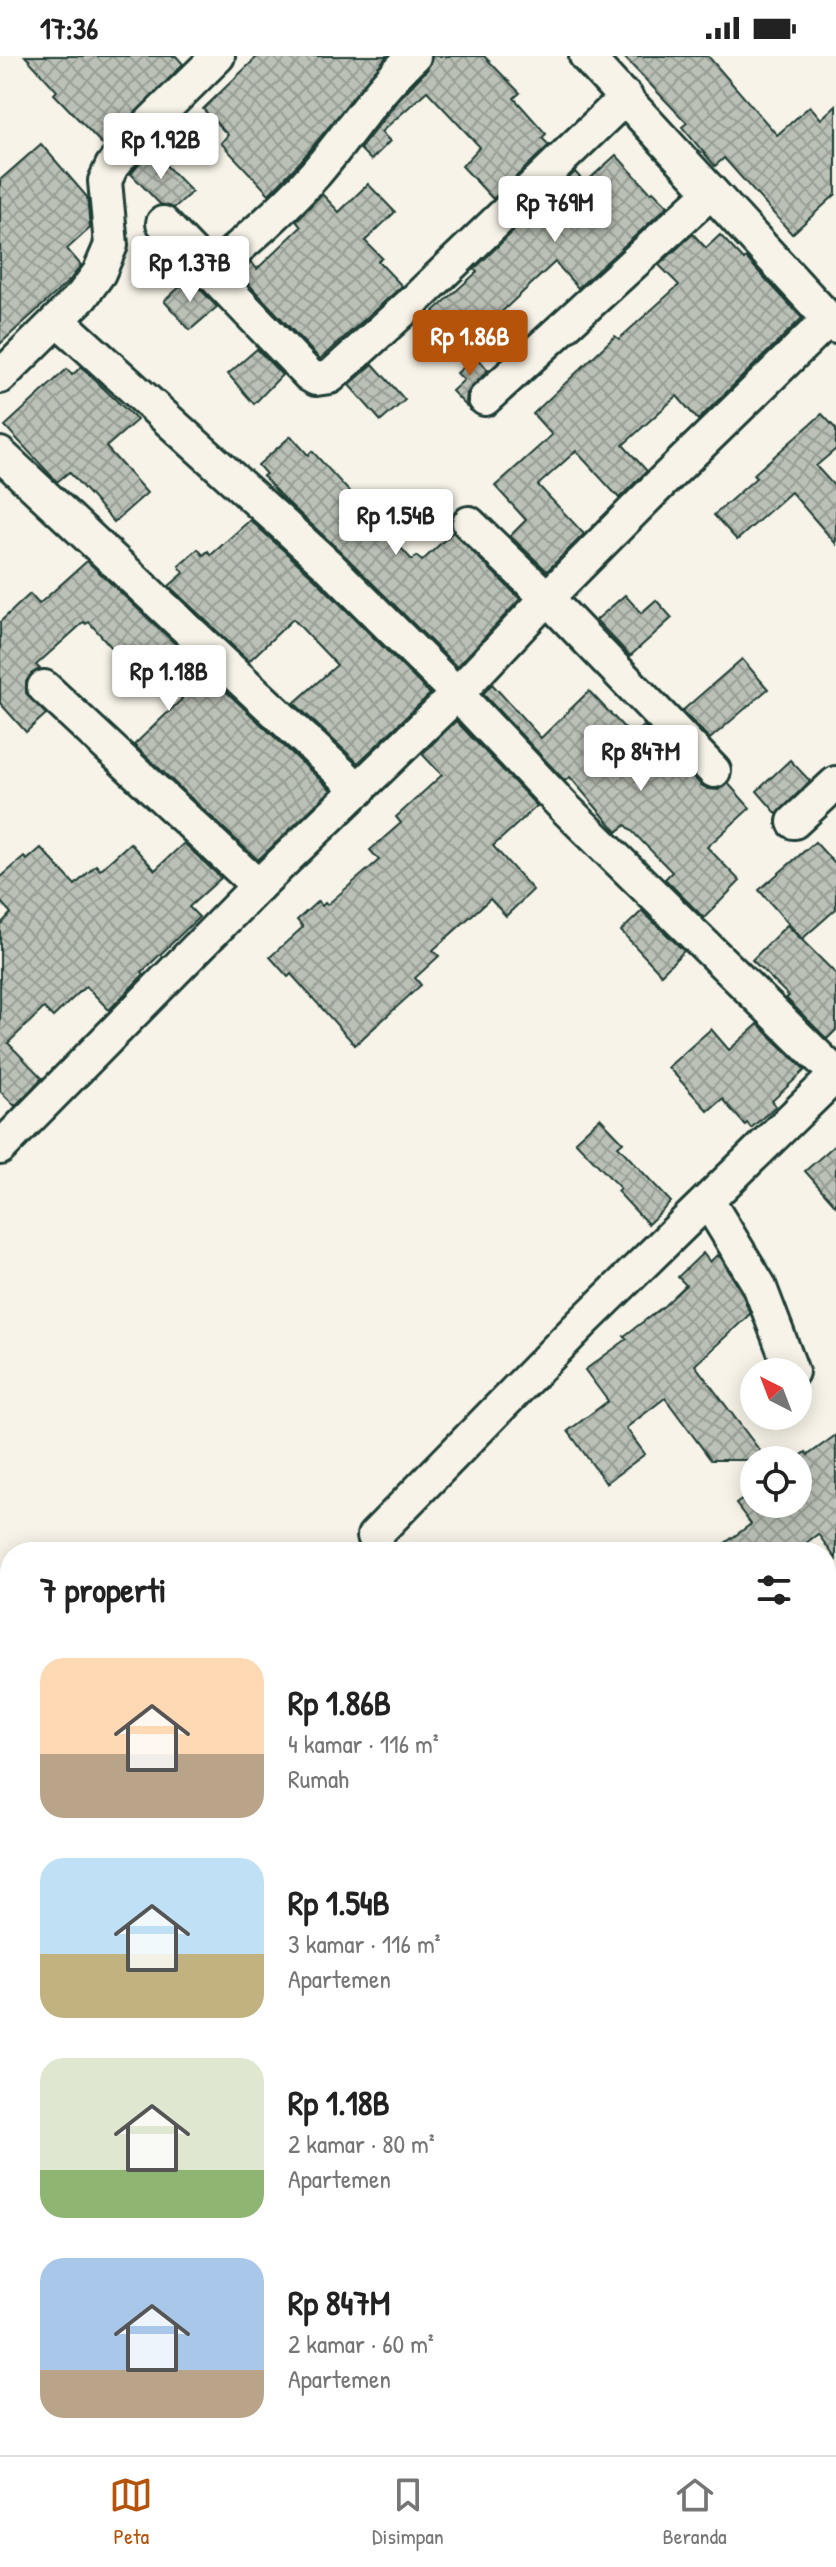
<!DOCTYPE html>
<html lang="id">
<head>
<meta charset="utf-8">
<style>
	:root { --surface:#fff; --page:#f2f2f2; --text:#222; --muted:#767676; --line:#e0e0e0; --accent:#b45309 }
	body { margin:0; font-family:"Patrick Hand",sans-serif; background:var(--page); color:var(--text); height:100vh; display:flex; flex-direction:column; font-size:30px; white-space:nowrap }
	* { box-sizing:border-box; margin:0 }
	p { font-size:26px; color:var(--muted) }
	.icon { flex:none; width:44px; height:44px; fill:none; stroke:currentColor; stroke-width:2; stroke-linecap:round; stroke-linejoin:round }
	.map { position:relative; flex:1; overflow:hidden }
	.side { position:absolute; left:0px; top:1486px; width:836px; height:914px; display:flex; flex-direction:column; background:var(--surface); border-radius:32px 32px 0 0; box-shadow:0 4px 20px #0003 }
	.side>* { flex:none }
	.needle { width:52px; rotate:318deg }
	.buttons { position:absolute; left:740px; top:1302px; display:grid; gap:16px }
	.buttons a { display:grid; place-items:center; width:72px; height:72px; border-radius:50%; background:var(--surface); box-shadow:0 4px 20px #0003; font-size:40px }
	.price { position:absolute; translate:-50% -68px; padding:0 18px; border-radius:8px; background:#fff; color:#222; font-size:26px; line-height:52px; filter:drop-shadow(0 2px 4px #0008) }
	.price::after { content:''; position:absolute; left:50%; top:48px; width:24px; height:18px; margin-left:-12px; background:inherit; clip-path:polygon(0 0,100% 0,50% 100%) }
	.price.selected { background:var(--accent); color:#fff }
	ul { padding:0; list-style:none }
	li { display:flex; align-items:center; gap:24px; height:200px; padding:0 40px }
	li span { display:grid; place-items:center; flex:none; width:224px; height:160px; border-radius:24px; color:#555 }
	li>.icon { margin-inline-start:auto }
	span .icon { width:96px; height:96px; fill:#fffc; stroke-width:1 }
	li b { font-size:34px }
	h2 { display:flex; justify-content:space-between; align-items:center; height:96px; padding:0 40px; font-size:34px }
	.status { display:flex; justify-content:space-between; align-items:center; height:56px; padding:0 40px; background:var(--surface); direction:ltr }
	.status svg { height:22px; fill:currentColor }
	.tab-bar { display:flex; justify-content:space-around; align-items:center; height:112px; border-top:2px solid var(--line); background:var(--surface); font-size:22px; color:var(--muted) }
	.tab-bar a { display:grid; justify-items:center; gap:4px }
	.tab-bar .selected { color:var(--accent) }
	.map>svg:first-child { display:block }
</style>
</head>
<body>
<div class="status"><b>17:36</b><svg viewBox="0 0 49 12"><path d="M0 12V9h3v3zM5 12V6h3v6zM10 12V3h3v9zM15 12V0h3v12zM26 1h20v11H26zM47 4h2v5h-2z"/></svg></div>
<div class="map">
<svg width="836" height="2399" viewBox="0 0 836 2399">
	<defs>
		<pattern id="building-cross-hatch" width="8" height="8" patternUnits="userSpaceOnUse" patternTransform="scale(2)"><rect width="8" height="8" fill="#bbc1b6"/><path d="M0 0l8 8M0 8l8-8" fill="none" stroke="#979e95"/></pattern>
	</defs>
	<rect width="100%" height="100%" fill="#f7f3e8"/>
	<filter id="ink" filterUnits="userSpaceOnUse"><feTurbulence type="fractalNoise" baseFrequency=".0125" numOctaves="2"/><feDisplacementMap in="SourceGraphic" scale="16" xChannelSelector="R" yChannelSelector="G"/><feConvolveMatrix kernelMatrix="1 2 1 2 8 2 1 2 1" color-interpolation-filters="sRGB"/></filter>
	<g filter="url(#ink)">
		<g fill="url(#building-cross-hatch)" stroke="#1f3d34" stroke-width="2">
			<path d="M 25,0 L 176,0 L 183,8 L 104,90 L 54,38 L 57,35 Z"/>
			<path d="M 258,0 L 387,0 L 300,106 L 269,138 L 221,87 L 228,79 L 203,53 Z"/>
			<path d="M 432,0 L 484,0 L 520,37 L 514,42 L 546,78 L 542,82 L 549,89 L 493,143 L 462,110 L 480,91 L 427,35 L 381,76 L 390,85 L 371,104 L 360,93 L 401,41 L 427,14 Z"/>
			<path d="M 623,0 L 708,0 L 777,79 L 810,50 L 821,63 L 836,49 L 836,138 L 792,178 L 724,102 L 715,110 L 682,71 L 687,67 Z"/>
			<path d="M 41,88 L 87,141 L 90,172 L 67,193 L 81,209 L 70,224 L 0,288 L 0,124 Z"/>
			<path d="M 151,94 L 192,136 L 174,152 L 160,148 L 131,118 Z"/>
			<path d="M 616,99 L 651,137 L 653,135 L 668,150 L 578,232 L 555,206 L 465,290 L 434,255 L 477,216 L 474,213 L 575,116 L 585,127 Z"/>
			<path d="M 368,128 L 395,156 L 365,185 L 382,202 L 378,205 L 402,230 L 320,303 L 238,217 L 251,206 L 257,213 L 301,171 L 296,165 L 322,138 L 339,156 Z"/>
			<path d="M 693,178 L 706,192 L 720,179 L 744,204 L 746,202 L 802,262 L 698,364 L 677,340 L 623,389 L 647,415 L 619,442 L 576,395 L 538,429 L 584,478 L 547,515 L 510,480 L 526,464 L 495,430 L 552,379 L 533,358 L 615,280 L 619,283 L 679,229 L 659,209 Z"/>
			<path d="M 190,222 L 217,251 L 190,274 L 164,245 Z"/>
			<path d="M 257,293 L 282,319 L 254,348 L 228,318 Z"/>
			<path d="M 476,300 L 488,314 L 467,337 L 466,346 L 471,355 L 452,335 L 464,324 L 457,317 Z"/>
			<path d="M 373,308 L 405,344 L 381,365 L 349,329 Z"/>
			<path d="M 81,311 L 137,364 L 106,391 L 147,437 L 114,466 L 69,416 L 57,426 L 5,370 L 67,313 L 72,319 Z"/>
			<path d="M 822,358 L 836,373 L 836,393 L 816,410 L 836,432 L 836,488 L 791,436 L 737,484 L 714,459 L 756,422 L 753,419 Z"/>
			<path d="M 291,380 L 308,399 L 312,395 L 412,504 L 416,500 L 422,505 L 453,476 L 520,543 L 457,611 L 341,496 L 279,438 L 263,420 L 266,418 L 258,409 Z"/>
			<path d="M 250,464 L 315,523 L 430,638 L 358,707 L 294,647 L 337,609 L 293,563 L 249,605 L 169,530 L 184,517 L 179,510 L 198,493 L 203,499 L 208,495 L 211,499 Z"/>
			<path d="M 87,505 L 331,734 L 258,804 L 134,689 L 182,643 L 134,591 L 121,602 L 89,566 L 86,568 L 84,566 L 36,609 L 40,613 L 31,618 L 26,626 L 26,637 L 46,658 L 26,676 L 0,647 L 0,566 L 30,538 L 39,548 Z"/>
			<path d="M 625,539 L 641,557 L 656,544 L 672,562 L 630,600 L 596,564 Z"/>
			<path d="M 742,603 L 768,633 L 710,683 L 682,655 Z"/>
			<path d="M 492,628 L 541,682 L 589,635 L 632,680 L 644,670 L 701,729 L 708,733 L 718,734 L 728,727 L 750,752 L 707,791 L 740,825 L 704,862 L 665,823 L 672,816 L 626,769 L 617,776 L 570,721 L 565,725 L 483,638 Z"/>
			<path d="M 456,665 L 537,750 L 493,790 L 533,834 L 506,860 L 490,843 L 433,894 L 439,900 L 415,922 L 421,929 L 355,989 L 291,918 L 288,921 L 270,901 L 303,871 L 297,864 L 318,845 L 322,850 L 325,847 L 327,849 L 379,804 L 370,794 L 401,767 L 396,761 L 442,719 L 422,698 Z"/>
			<path d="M 790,704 L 810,725 L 777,758 L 757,735 Z"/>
			<path d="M 815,786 L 836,809 L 836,853 L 802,883 L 759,834 Z"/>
			<path d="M 130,787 L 155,814 L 184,787 L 221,822 L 189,851 L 199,861 L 142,916 L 144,918 L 109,954 L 86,930 L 53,961 L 44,952 L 8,987 L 42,1022 L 15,1050 L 0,1035 L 0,869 L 11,857 L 0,845 L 0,822 L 24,801 L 27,804 L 41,792 L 75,829 L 96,809 L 100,814 Z"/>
			<path d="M 642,855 L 684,895 L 661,918 L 621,875 Z"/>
			<path d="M 787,869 L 836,918 L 836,974 L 827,983 L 786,942 L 789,940 L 752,904 Z"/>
			<path d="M 758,968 L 805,1014 L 772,1045 L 776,1050 L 751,1072 L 747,1067 L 745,1069 L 722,1043 L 708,1055 L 668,1011 L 711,973 L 729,994 Z"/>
			<path d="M 600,1062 L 623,1086 L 618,1090 L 671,1146 L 648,1168 L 617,1135 L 620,1132 L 575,1085 Z"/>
			<path d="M 836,1088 L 836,1150 L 805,1115 Z"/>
			<path d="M 703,1197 L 710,1206 L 717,1199 L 721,1202 L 742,1237 L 750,1258 L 695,1309 L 767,1404 L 711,1404 L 665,1342 L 626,1372 L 645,1398 L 606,1427 L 568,1375 L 608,1345 L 585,1314 L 627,1283 L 624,1280 L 664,1250 L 686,1229 L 678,1221 Z"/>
			<path d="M 836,1379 L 836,1503 L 818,1478 L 794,1496 L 713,1496 L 751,1468 L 736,1448 L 754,1435 L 754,1448 L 798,1448 L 798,1404 L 795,1404 L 806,1396 L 808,1399 Z"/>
		</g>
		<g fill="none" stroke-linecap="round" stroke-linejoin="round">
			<g stroke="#1f3d34" stroke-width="38">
				<g id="minor">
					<path d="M 586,0 L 836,271"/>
					<path d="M 163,167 L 309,319 L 316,323 L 330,321 L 416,243 L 626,41"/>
					<path d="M 209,217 C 245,186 282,155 314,119 C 348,80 375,36 414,0"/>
					<path d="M 58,264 L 328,509 L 457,638 L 564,751 L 836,1018"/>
					<path d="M 0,321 L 82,240 L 99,217 L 111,189 L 105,125 L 112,110 L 146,71 L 218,0"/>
					<path d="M 485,343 L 711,136"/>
					<path d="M 0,398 L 359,734"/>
					<path d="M 469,467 L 547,542 L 714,715"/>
					<path d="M 44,631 L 258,830"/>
					<path d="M 794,766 L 836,727"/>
					<path d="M 0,1092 L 258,830 L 457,638 L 547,542 L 663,425 L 829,263"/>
					<path d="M 708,1145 L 759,1229 L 792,1316"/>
					<path d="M 374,1480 L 582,1267 L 836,1019"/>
					<path d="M 826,1558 L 836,1548"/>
					<path d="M 9,1927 L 10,1928"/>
					<path d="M 826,1970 L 836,1959"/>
					<path d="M 0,2142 L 10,2132"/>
					<path d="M 0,2175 L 10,2186"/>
					<path d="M 826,2329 L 836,2317"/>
					<path d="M 695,2390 L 701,2399"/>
					<path d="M 764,2399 L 772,2390"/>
				</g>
			</g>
			<use href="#minor" stroke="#f7f3e8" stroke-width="32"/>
		</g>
	</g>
</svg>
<div class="buttons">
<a><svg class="needle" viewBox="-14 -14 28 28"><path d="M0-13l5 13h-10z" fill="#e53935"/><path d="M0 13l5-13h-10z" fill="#767676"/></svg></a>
<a><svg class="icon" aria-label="locate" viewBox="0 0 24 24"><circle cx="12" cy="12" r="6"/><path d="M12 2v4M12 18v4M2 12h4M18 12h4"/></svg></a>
</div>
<b class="price" style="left:161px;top:125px">Rp 1.92B</b>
<b class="price" style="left:555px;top:188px">Rp 769M</b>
<b class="price" style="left:190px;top:248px">Rp 1.37B</b>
<b class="price selected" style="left:470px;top:322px">Rp 1.86B</b>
<b class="price" style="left:396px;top:501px">Rp 1.54B</b>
<b class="price" style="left:169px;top:657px">Rp 1.18B</b>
<b class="price" style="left:641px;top:737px">Rp 847M</b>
<section class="side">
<h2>7 properti<svg class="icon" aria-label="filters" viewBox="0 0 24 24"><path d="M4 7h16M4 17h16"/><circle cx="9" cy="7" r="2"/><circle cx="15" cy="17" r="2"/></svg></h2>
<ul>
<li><span style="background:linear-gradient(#ffd9b3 60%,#b9a48a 0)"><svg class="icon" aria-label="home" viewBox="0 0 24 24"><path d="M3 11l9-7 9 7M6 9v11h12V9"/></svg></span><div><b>Rp 1.86B</b><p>4 kamar · 116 m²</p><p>Rumah</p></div></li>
<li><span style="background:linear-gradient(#bfe0f5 60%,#c2b280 0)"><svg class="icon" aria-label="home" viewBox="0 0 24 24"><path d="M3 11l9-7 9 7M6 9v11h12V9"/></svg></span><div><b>Rp 1.54B</b><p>3 kamar · 116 m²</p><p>Apartemen</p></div></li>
<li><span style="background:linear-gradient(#dfe7d0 70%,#8fb573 0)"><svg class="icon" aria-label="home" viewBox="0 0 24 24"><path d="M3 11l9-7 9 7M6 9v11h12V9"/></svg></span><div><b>Rp 1.18B</b><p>2 kamar · 80 m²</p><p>Apartemen</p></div></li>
<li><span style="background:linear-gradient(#a9c7e8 70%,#b9a48a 0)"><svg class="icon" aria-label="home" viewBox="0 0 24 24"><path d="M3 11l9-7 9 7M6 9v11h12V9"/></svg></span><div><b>Rp 847M</b><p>2 kamar · 60 m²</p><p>Apartemen</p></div></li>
</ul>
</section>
</div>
<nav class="tab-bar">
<a class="selected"><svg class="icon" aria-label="map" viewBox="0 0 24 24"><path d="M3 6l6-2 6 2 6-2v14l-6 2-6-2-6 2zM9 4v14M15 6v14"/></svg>Peta</a>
<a><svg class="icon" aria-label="saved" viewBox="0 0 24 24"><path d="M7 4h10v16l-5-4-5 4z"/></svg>Disimpan</a>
<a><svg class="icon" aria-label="home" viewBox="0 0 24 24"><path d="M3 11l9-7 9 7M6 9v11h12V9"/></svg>Beranda</a>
</nav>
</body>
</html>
